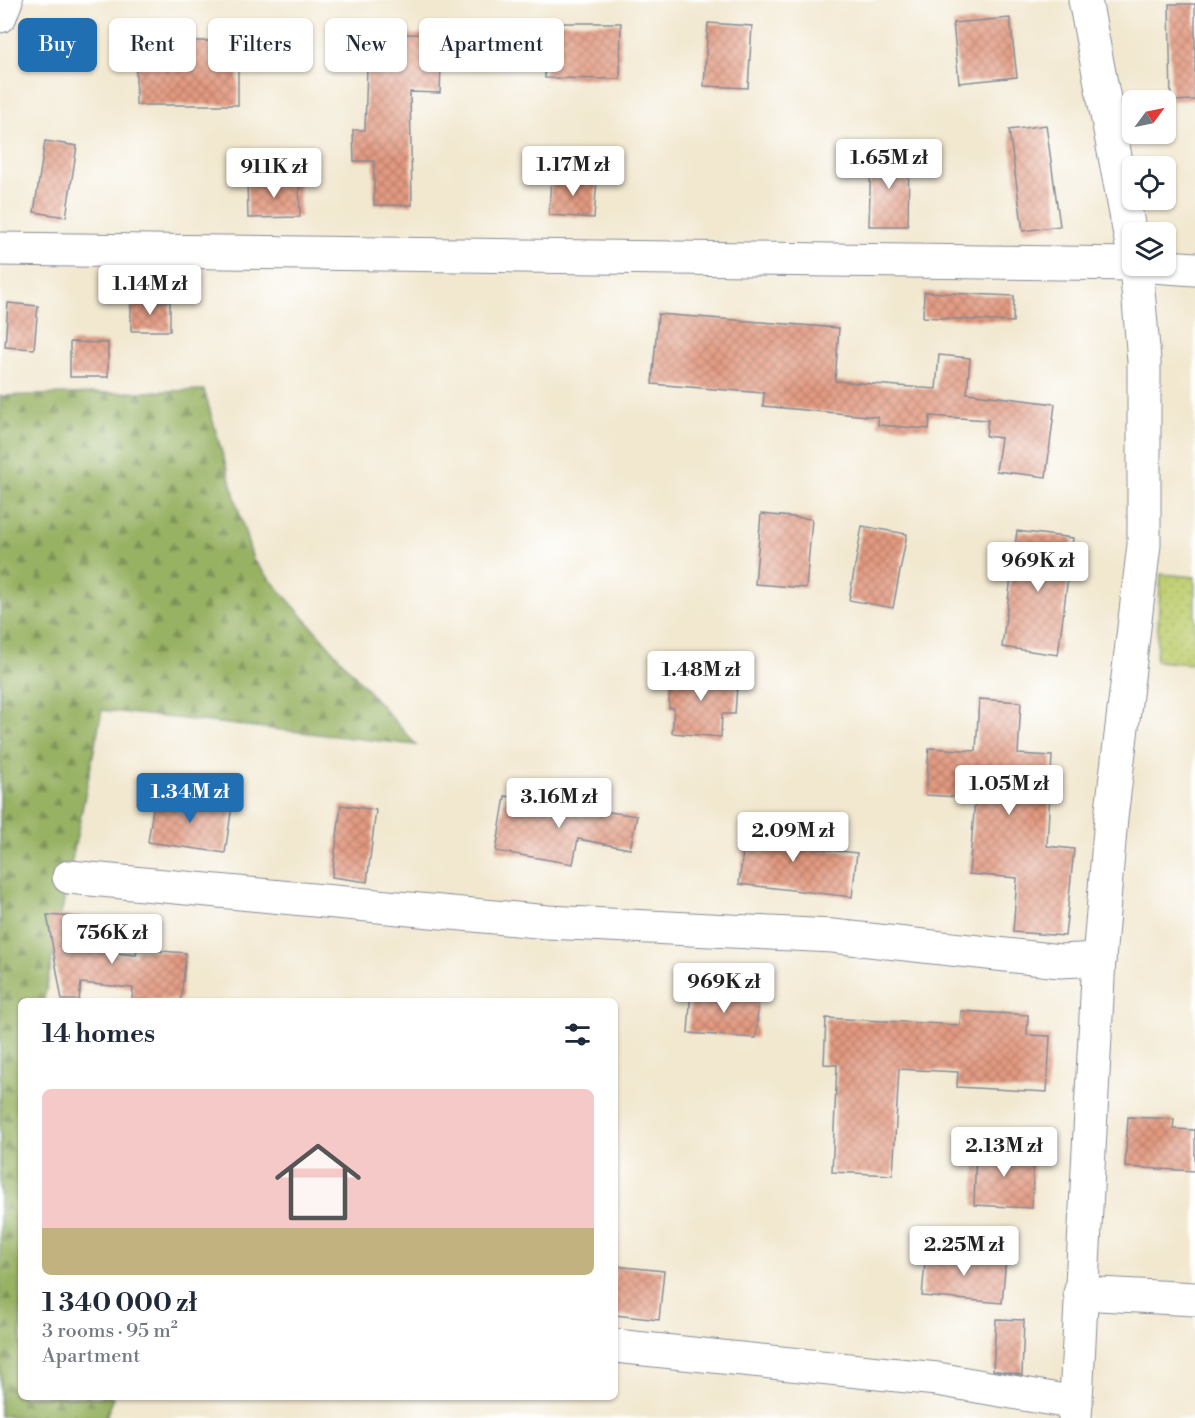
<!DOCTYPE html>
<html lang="en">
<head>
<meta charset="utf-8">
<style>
	:root { --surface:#fff; --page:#f6f6f7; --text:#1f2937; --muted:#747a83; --line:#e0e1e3; --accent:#1f6fb2 }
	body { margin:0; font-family:"Libre Bodoni",serif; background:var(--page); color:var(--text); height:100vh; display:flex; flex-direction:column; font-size:22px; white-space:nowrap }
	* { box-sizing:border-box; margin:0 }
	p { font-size:20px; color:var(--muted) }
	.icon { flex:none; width:33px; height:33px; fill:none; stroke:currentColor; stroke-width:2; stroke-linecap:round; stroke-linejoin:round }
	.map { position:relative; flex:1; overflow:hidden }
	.panel { position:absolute; left:18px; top:998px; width:600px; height:402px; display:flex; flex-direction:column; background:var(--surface); border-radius:9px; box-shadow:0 2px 4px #0004 }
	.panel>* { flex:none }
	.guide { position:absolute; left:18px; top:18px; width:600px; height:54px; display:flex; gap:12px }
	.needle { width:39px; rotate:57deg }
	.buttons { position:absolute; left:1122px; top:90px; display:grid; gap:12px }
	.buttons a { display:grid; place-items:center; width:54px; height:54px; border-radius:9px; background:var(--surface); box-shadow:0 2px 4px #0004; font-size:30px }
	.price { position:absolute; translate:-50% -51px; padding:0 14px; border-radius:6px; background:#fff; color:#222; font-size:20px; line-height:39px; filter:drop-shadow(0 2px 3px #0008) }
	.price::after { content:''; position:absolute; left:50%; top:36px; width:18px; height:14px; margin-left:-9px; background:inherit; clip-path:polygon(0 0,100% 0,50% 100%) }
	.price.on { background:var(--accent); color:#fff }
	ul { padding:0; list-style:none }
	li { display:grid; align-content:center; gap:12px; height:318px; padding:0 24px }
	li+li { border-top:2px solid var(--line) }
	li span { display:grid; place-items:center; height:186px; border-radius:9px; color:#555 }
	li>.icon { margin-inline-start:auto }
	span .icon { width:108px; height:108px; fill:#fffc; stroke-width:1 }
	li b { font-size:26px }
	h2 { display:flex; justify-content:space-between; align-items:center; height:72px; padding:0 24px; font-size:26px }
	.chip { padding:0 21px; border-radius:9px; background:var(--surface); box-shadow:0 2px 4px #0004; font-size:21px; line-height:54px }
	.chip.on { background:var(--accent); color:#fff }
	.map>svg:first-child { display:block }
</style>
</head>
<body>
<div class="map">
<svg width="1195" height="1418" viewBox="0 0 1195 1418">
	<defs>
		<pattern id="green-dots" width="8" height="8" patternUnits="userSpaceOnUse" patternTransform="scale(1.5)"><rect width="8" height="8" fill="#c0cf72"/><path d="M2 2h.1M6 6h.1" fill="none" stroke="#a4b265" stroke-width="1.8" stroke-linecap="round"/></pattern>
		<pattern id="forest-firs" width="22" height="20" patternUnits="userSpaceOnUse" patternTransform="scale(1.5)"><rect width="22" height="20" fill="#98b264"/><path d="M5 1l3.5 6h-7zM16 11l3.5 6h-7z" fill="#7b9156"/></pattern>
		<pattern id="building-cross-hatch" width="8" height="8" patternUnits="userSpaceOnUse" patternTransform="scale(1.5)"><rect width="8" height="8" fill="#e39a80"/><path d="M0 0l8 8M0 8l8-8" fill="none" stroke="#b77e6c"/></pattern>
	</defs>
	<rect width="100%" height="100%" fill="#fff"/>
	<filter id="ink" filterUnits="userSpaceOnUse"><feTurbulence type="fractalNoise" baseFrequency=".0167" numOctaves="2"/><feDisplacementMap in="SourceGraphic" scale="12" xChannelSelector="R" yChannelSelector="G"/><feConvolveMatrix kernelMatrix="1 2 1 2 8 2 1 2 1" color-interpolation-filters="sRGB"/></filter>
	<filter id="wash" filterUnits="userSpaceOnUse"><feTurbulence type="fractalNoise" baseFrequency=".008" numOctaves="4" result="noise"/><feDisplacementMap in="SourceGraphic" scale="24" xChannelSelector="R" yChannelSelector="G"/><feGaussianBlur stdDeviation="1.35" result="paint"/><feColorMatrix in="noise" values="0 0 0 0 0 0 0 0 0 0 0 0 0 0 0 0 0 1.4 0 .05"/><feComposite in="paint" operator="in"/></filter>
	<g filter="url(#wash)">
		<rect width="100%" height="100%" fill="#f2e8d0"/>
		<path fill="url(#green-dots)" stroke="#6e7f68" stroke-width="1.5" d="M 1161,574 L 1195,577 L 1195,664 L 1156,661 Z"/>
		<path fill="url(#forest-firs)" stroke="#5a7061" stroke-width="1.5" d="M 204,390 L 253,560 L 416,745 L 102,710 L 44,1000 L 21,1000 L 21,1396 L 113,1397 L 106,1418 L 0,1416 L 0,396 Z"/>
		<g id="blocks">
			<g fill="url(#building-cross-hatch)">
				<path d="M 1169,4 L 1195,4 L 1195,100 L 1171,101 Z"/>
				<path d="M 1010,18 L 1017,77 L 959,83 L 953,23 Z"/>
				<path d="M 545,23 L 621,23 L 620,79 L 545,78 Z"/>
				<path d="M 708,23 L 752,26 L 748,88 L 704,86 Z"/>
				<path d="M 368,33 L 442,35 L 440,93 L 410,92 L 412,205 L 374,205 L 374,161 L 354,161 L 353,130 L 365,130 Z"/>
				<path d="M 187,41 L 238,41 L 238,105 L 136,105 L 136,66 L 187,66 Z"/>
				<path d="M 1046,125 L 1060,226 L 1023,231 L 1009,130 Z"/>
				<path d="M 45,141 L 77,146 L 66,217 L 34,212 Z"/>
				<path d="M 871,153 L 909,153 L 908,226 L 869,226 Z"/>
				<path d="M 551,176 L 597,179 L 594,218 L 549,215 Z"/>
				<path d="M 299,180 L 300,217 L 248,218 L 247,181 Z"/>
				<rect x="153" y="270" width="47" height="18"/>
				<path d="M 924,292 L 1014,296 L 1013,322 L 923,317 Z"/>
				<rect x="131" y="302" width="39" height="29"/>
				<path d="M 8,303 L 38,306 L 34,349 L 5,347 Z"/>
				<path d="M 658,314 L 839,328 L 835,381 L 936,389 L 939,355 L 970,358 L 967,393 L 1055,404 L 1046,477 L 996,471 L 1001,438 L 986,436 L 988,420 L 930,416 L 929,429 L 878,425 L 878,417 L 763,406 L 764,393 L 652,384 Z"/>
				<path d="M 70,342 L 108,343 L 108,377 L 70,377 Z"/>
				<path d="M 761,514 L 812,519 L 806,588 L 755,584 Z"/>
				<path d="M 862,526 L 907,534 L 893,608 L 849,600 Z"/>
				<path d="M 1017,531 L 1073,538 L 1058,655 L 1002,647 Z"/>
				<path d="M 678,669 L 725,672 L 724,685 L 737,686 L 735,714 L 722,714 L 721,737 L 672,733 L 674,708 L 669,708 L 670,680 L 677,681 Z"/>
				<path d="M 979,699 L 1021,702 L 1018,754 L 1052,756 L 1047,846 L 1074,849 L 1065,936 L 1013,932 L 1017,878 L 969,874 L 975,798 L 926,795 L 929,748 L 976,751 Z"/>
				<path d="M 155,796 L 232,806 L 225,853 L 148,842 Z"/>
				<path d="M 505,796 L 637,816 L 630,849 L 578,839 L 573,864 L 496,851 Z"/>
				<path d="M 341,805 L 376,810 L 367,882 L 332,877 Z"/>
				<path d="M 747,819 L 794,825 L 791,846 L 857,853 L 852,897 L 739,884 Z"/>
				<path d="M 47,915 L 88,918 L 84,950 L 136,955 L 137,949 L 186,953 L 181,1000 L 132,1000 L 133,988 L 81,983 L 79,1000 L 62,1000 Z"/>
				<path d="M 691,989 L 759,994 L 756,1038 L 688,1033 Z"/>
				<path d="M 961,1011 L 1028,1015 L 1027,1035 L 1050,1036 L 1047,1092 L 957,1087 L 958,1072 L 899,1069 L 893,1175 L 832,1172 L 837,1065 L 824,1064 L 826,1018 L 960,1025 Z"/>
				<path d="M 1128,1117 L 1174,1119 L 1173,1129 L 1195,1130 L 1195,1171 L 1125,1167 Z"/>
				<path d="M 976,1147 L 1034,1150 L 1032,1208 L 974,1205 Z"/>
				<path d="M 926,1251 L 1006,1258 L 1002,1303 L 922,1296 Z"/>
				<path d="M 615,1266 L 664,1271 L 659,1320 L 615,1315 Z"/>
				<path d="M 996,1319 L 1024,1320 L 1022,1375 L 993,1370 Z"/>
			</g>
		</g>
	</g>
	<g filter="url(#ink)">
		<use href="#blocks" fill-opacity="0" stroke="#868c97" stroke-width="1.5"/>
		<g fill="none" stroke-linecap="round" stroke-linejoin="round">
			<g stroke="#868c97" stroke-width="35">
				<g id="minor">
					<path d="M 1085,0 L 1132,245"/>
					<path d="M 0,16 L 6,0"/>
					<path d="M 0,249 L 1132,264"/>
					<path d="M 1152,266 L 1195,269"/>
					<path d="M 69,877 L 548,922 L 833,936 L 1060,961 L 1099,959"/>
					<path d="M 1080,1293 L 1195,1299"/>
					<path d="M 615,1346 L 937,1379 L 1076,1403"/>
					<path d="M 1075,1418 L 1099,959 L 1111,818 L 1144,545 L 1144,361 L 1136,266"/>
				</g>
			</g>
			<use href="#minor" stroke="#fff" stroke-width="33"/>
		</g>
	</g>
</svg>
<div class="buttons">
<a><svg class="needle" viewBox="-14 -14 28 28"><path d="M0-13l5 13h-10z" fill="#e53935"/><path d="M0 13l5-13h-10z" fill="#747a83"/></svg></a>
<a><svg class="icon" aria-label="locate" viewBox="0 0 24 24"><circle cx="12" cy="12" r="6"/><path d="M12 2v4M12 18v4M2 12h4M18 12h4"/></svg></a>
<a><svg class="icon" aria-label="layers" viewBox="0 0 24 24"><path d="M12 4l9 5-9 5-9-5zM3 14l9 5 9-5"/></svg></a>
</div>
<b class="price" style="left:889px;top:190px">1.65M zł</b>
<b class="price" style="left:573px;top:197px">1.17M zł</b>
<b class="price" style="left:274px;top:199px">911K zł</b>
<b class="price" style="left:150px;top:316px">1.14M zł</b>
<b class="price" style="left:1038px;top:593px">969K zł</b>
<b class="price" style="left:701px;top:702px">1.48M zł</b>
<b class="price" style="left:1009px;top:816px">1.05M zł</b>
<b class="price on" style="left:190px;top:824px">1.34M zł</b>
<b class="price" style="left:559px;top:829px">3.16M zł</b>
<b class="price" style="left:793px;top:863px">2.09M zł</b>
<b class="price" style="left:112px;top:965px">756K zł</b>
<b class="price" style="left:724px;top:1014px">969K zł</b>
<b class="price" style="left:1004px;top:1178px">2.13M zł</b>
<b class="price" style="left:964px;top:1277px">2.25M zł</b>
<div class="guide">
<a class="chip on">Buy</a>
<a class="chip">Rent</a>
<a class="chip">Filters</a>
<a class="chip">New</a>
<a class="chip">Apartment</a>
</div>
<section class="panel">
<h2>14 homes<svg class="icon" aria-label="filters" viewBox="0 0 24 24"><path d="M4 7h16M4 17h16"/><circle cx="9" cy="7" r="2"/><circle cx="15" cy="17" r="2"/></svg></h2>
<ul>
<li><span style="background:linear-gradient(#f6c9c9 75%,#c2b280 0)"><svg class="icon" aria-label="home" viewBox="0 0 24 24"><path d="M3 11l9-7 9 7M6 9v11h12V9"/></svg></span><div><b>1 340 000 zł</b><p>3 rooms · 95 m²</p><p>Apartment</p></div></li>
</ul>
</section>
</div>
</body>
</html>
